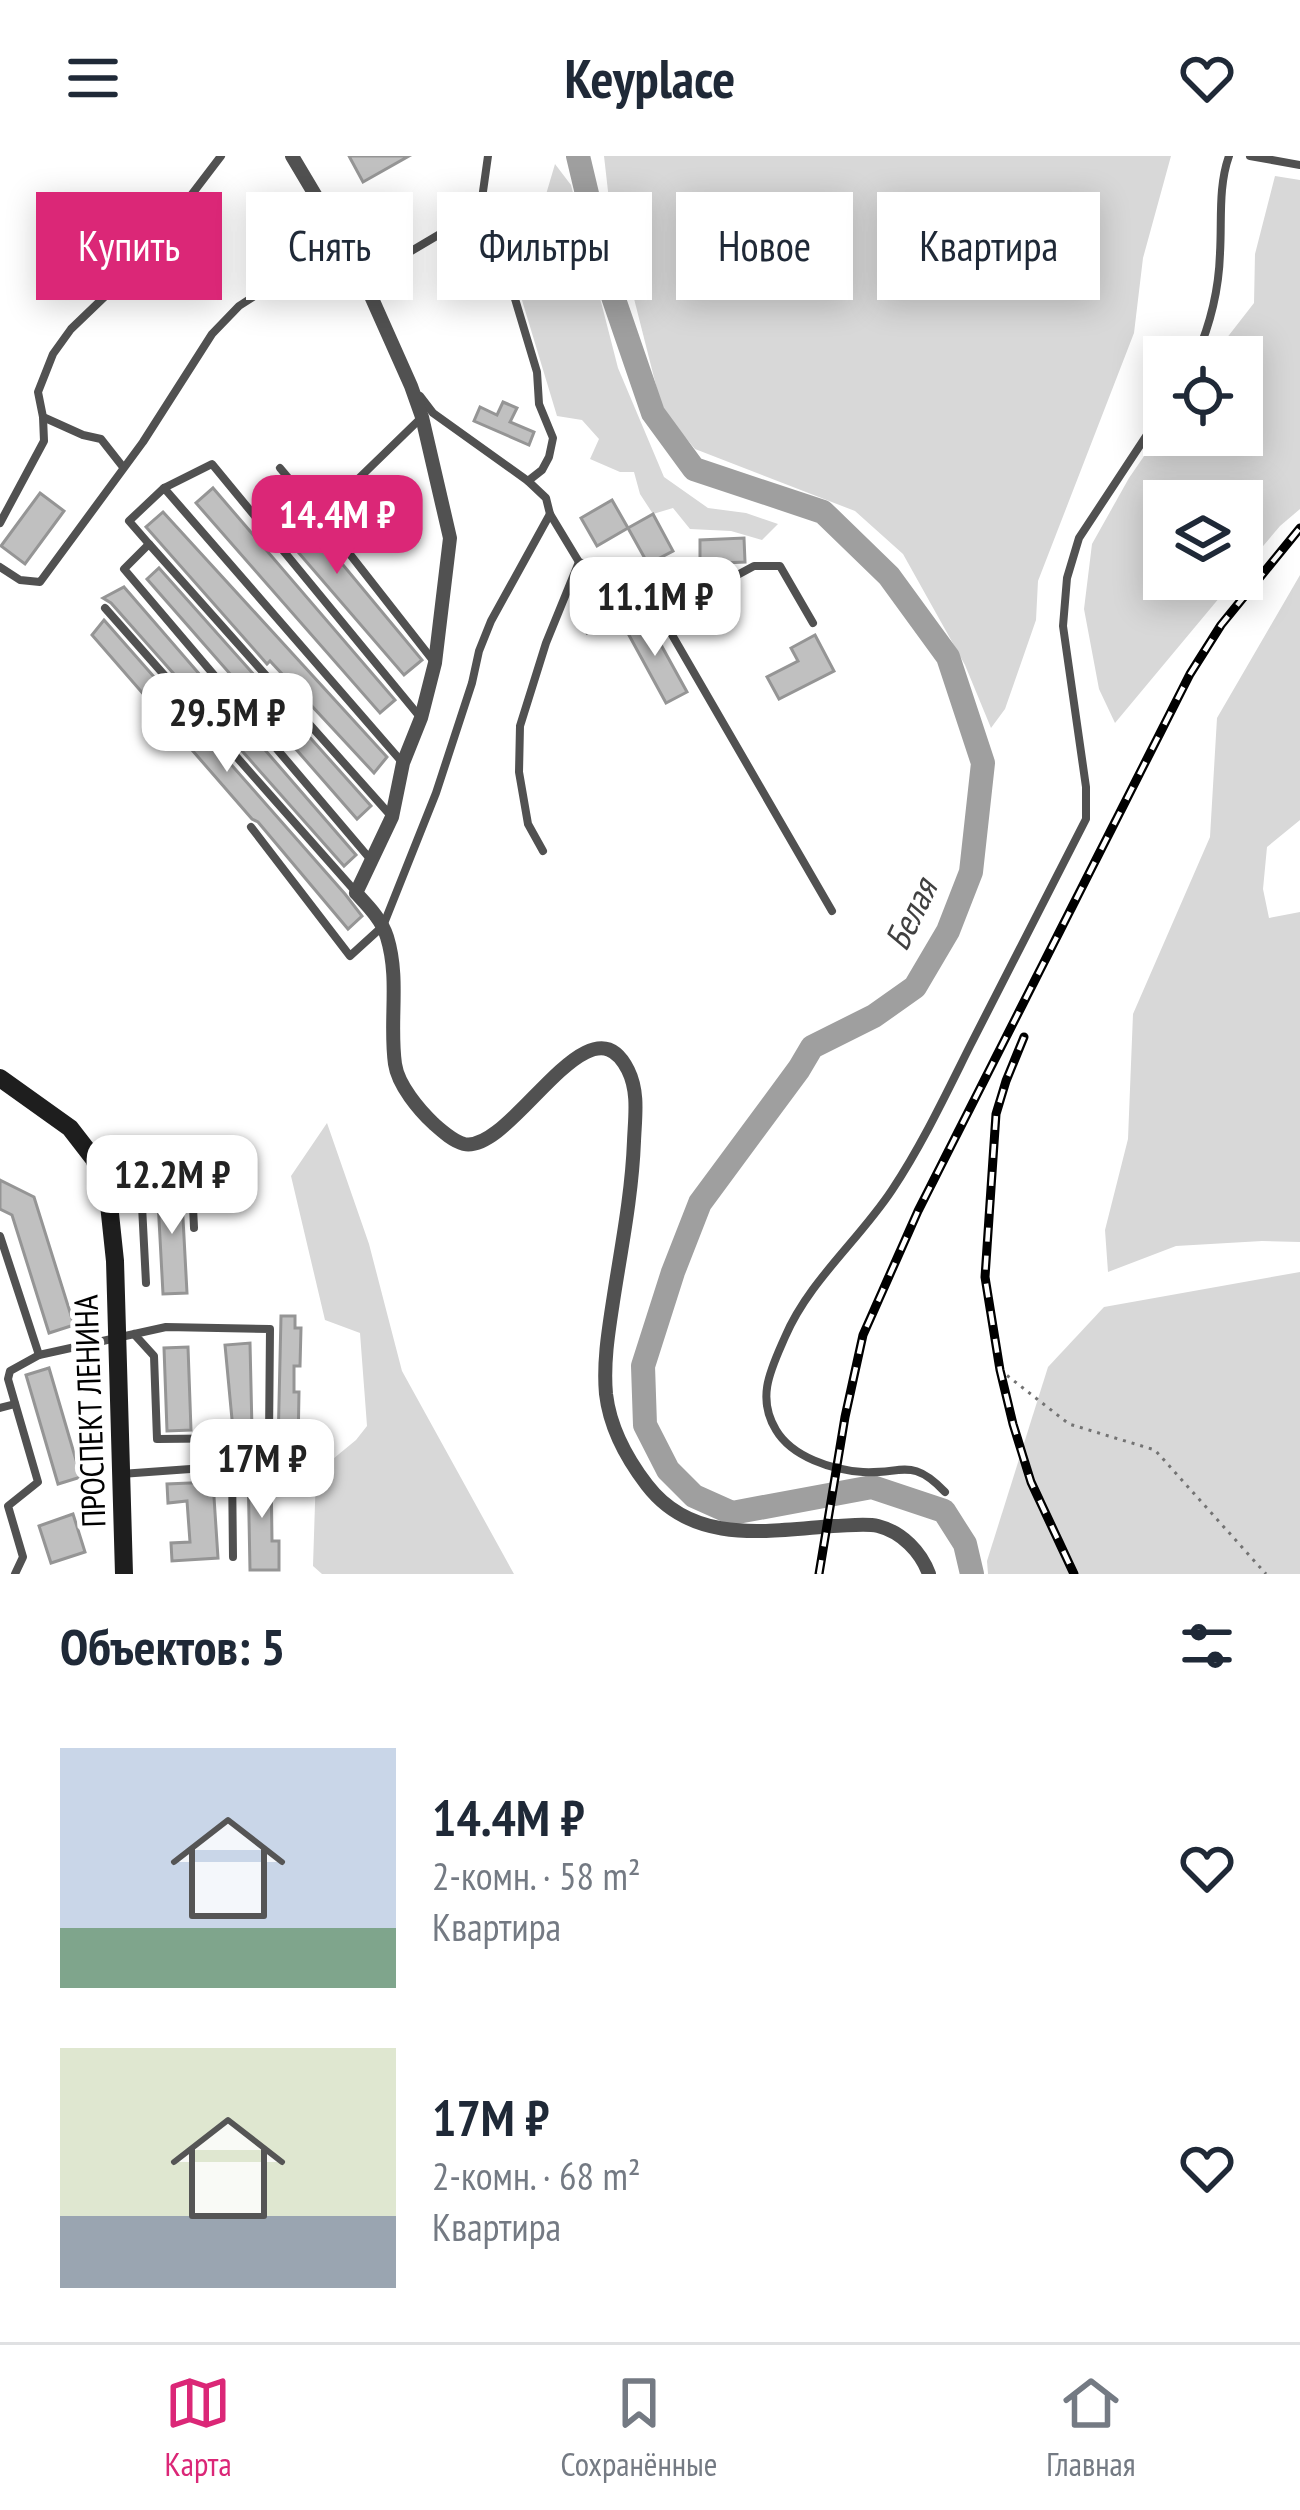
<!DOCTYPE html>
<html lang="ru">
<head>
<meta charset="utf-8">
<style>
	:root { --surface:#fff; --page:#f6f6f7; --text:#1f2937; --muted:#747a83; --line:#e0e1e3; --accent:#db2777 }
	body { margin:0; font-family:"PT Sans Narrow",sans-serif; background:var(--page); color:var(--text); height:100vh; display:flex; flex-direction:column; font-size:45px; white-space:nowrap }
	* { box-sizing:border-box; margin:0 }
	p { font-size:39px; color:var(--muted) }
	.icon { flex:none; width:66px; height:66px; fill:none; stroke:currentColor; stroke-width:2; stroke-linecap:round; stroke-linejoin:round }
	.map { position:relative; height:1418px; overflow:hidden }
	.drawer { display:flex; flex-direction:column; background:var(--surface); flex:1 }
	.drawer>* { flex:none }
	.banner { position:absolute; left:36px; top:36px; width:1230px; height:108px; display:flex; gap:24px }
	.buttons { position:absolute; left:1143px; top:180px; display:grid; gap:24px }
	.buttons a { display:grid; place-items:center; width:120px; height:120px; border-radius:0px; background:var(--surface); box-shadow:0 6px 30px #0003; font-size:60px }
	.price { position:absolute; translate:-50% -102px; padding:0 27px; border-radius:24px; background:#fff; color:#222; font-size:39px; line-height:78px; filter:drop-shadow(0 3px 6px #0008) }
	.price::after { content:''; position:absolute; left:50%; top:72px; width:36px; height:27px; margin-left:-18px; background:inherit; clip-path:polygon(0 0,100% 0,50% 100%) }
	.price.active { background:var(--accent); color:#fff }
	ul { padding:0; list-style:none }
	li { display:flex; align-items:center; gap:36px; height:300px; padding:0 60px }
	li span { display:grid; place-items:center; flex:none; width:336px; height:240px; border-radius:0px; color:#555 }
	li>.icon { margin-inline-start:auto }
	span .icon { width:144px; height:144px; fill:#fffc; stroke-width:1 }
	li b { font-size:51px }
	h2 { display:flex; justify-content:space-between; align-items:center; height:144px; padding:0 60px; font-size:51px }
	.pill { padding:0 42px; border-radius:0px; background:var(--surface); box-shadow:0 6px 30px #0003; font-size:42px; line-height:108px }
	.pill.active { background:var(--accent); color:#fff }
	header { display:flex; justify-content:space-between; align-items:center; height:156px; padding:0 60px; background:var(--surface); font-size:54px; font-weight:800 }
	.tab-bar { display:flex; justify-content:space-around; align-items:center; height:168px; border-top:3px solid var(--line); background:var(--surface); font-size:33px; color:var(--muted) }
	.tab-bar a { display:grid; justify-items:center; gap:6px }
	.tab-bar .active { color:var(--accent) }
	.map>svg:first-child { display:block }
</style>
</head>
<body>
<header><svg class="icon" aria-label="menu" viewBox="0 0 24 24"><path d="M4 6h16M4 12h16M4 18h16"/></svg>Keyplace<svg class="icon" aria-label="heart" viewBox="0 0 24 24"><path d="M12 20l-8-8c-3-5 5-10 8-4 3-6 11-1 8 4z"/></svg></header>
<div class="map">
<svg width="1300" height="1418" viewBox="0 0 1300 1418">
	<rect width="100%" height="100%" fill="#fff"/>
	<g fill="#d8d8d8">
		<path d="M 604,0 L 1171,0 L 1143,102 L 1134,177 L 1038,425 L 1036,464 L 1005,553 L 991,572 L 965,509 L 903,398 L 855,355 L 695,293 L 662,253 L 609,44 Z"/>
		<path d="M 555,8 L 571,29 L 618,212 L 664,321 L 708,352 L 746,357 L 778,368 L 762,384 L 731,375 L 690,373 L 673,352 L 653,358 L 640,338 L 634,316 L 620,316 L 590,303 L 599,283 L 582,264 L 557,260 L 515,121 L 515,99 L 493,69 L 502,44 L 542,52 Z"/>
		<path d="M 1275,20 L 1300,24 L 1300,353 L 1280,370 L 1242,415 L 1242,345 L 1164,345 L 1164,423 L 1235,423 L 1115,567 L 1099,533 L 1084,453 L 1092,388 L 1129,322 L 1164,271 L 1164,279 L 1242,279 L 1242,201 L 1212,201 L 1254,147 L 1255,98 Z"/>
		<path d="M 1300,419 L 1300,664 L 1267,691 L 1263,733 L 1269,762 L 1300,756 L 1300,1086 L 1262,1085 L 1176,1090 L 1108,1116 L 1105,1074 L 1128,983 L 1133,858 L 1210,681 L 1217,562 Z"/>
		<path d="M 327,967 L 369,1088 L 402,1215 L 514,1418 L 322,1418 L 313,1410 L 316,1317 L 356,1284 L 367,1270 L 360,1177 L 325,1164 L 291,1020 Z"/>
		<path d="M 1300,1116 L 1300,1418 L 988,1418 L 987,1405 L 1048,1211 L 1104,1151 Z"/>
	</g>
	<g fill="none" stroke-linecap="round" stroke-linejoin="round">
		<path stroke="#9f9f9f" stroke-width="24" d="M 578,0 L 608,126 L 653,257 L 694,313 L 823,356 L 889,420 L 948,501 L 983,607 L 971,716 L 948,775 L 915,831 L 874,860 L 812,891 L 799,913 L 700,1047 L 673,1116 L 643,1210 L 645,1269 L 668,1314 L 694,1340 L 732,1357 L 872,1331 L 944,1355 L 965,1388 L 972,1418"/>
	</g>
	<g fill="#c0c0c0" stroke="#959595" stroke-width="3">
		<path d="M 349,0 L 409,0 L 363,26 Z"/>
		<path d="M 503,246 L 517,252 L 510,266 L 534,276 L 529,289 L 474,265 L 480,251 L 497,259 Z"/>
		<path d="M 275,327 L 422,504 L 404,519 L 254,345 Z"/>
		<path d="M 213,332 L 395,544 L 380,557 L 196,347 Z"/>
		<path d="M 40,337 L 64,355 L 25,408 L 1,390 Z"/>
		<path d="M 612,344 L 628,372 L 597,390 L 581,362 Z"/>
		<path d="M 163,356 L 387,601 L 374,617 L 270,505 L 267,508 L 146,371 Z"/>
		<path d="M 653,358 L 673,395 L 648,408 L 628,372 Z"/>
		<path d="M 744,382 L 745,406 L 700,408 L 700,384 Z"/>
		<path d="M 159,412 L 371,650 L 357,663 L 147,423 Z"/>
		<path d="M 600,426 L 608,440 L 613,438 L 623,460 L 587,477 L 575,454 L 584,449 L 578,437 Z"/>
		<path d="M 124,431 L 356,699 L 344,710 L 111,447 L 103,442 Z"/>
		<path d="M 644,458 L 687,536 L 666,547 L 624,470 Z"/>
		<path d="M 104,464 L 345,738 L 362,760 L 348,773 L 258,666 L 252,663 L 92,479 Z"/>
		<path d="M 815,479 L 834,515 L 779,543 L 767,521 L 798,505 L 791,492 Z"/>
		<path d="M 0,1024 L 34,1041 L 74,1169 L 49,1177 L 12,1059 L 0,1053 Z"/>
		<path d="M 181,1025 L 187,1137 L 163,1138 L 157,1026 Z"/>
		<path d="M 281,1160 L 295,1160 L 295,1172 L 301,1172 L 300,1210 L 294,1210 L 294,1236 L 299,1236 L 298,1292 L 278,1291 Z"/>
		<path d="M 250,1187 L 252,1274 L 233,1274 L 225,1189 Z"/>
		<path d="M 188,1191 L 191,1274 L 167,1275 L 164,1192 Z"/>
		<path d="M 49,1212 L 81,1321 L 58,1328 L 26,1219 Z"/>
		<path d="M 248,1311 L 271,1311 L 272,1385 L 279,1385 L 279,1414 L 250,1414 Z"/>
		<path d="M 213,1326 L 218,1402 L 172,1405 L 171,1387 L 190,1386 L 187,1345 L 168,1347 L 167,1328 Z"/>
		<path d="M 73,1358 L 85,1396 L 51,1407 L 39,1370 Z"/>
	</g>
	<g fill="none" stroke-linecap="round" stroke-linejoin="round">
		<path stroke="#737373" stroke-width="3" stroke-dasharray="3 6" stroke-linecap="butt" d="M 1000,1214 L 1069,1268 L 1155,1294 L 1266,1418"/>
		<g stroke="#515151" stroke-width="8">
			<path d="M 1250,0 L 1300,9"/>
			<path d="M 478,71 L 488,0"/>
			<path d="M 364,123 L 467,62 L 491,85 L 506,113 L 537,216 L 539,248 L 553,282 L 549,301 L 542,314 L 528,325"/>
			<path d="M 1196,201 C 1210,169 1219,132 1220,97 C 1222,64 1218,31 1229,0"/>
			<path d="M 420,240 L 433,257 L 528,325 L 546,342 L 550,358 L 579,406 L 666,432 L 717,430 L 754,410 L 780,410 L 813,467"/>
			<path d="M 421,262 L 320,360 L 435,507"/>
			<path d="M 123,311 L 101,283 L 83,279 L 43,261 L 38,236 L 53,198 L 71,173 L 122,124 L 157,84 L 221,0"/>
			<path d="M 280,312 L 320,360"/>
			<path d="M 164,332 L 212,308 L 420,561"/>
			<path d="M 0,367 L 44,285 L 43,261"/>
			<path d="M 149,388 L 129,365 L 164,332 L 402,606"/>
			<path d="M 0,411 L 20,424 L 40,426 L 143,286 L 212,178 L 239,150 L 296,113 L 311,96 L 336,78"/>
			<path d="M 642,427 L 832,755"/>
			<path d="M 105,452 L 355,735"/>
			<path d="M 251,671 L 350,800 L 383,770 L 436,637 L 472,527 L 479,495 L 491,465 L 550,358"/>
			<path d="M 543,695 L 528,668 L 519,616 L 520,570 L 546,487 L 579,406"/>
			<path d="M 371,704 L 124,413 L 149,388 L 392,661"/>
			<path d="M 96,1002 C 118,984 130,980 140,1011 L 191,1008 L 194,1072"/>
			<path d="M 140,1011 L 146,1127"/>
			<path d="M 0,1080 L 39,1199 L 166,1171 L 270,1173 L 269,1282 L 157,1283 L 154,1200 L 134,1178"/>
			<path d="M 0,1252 L 15,1248"/>
			<path d="M 121,1318 L 232,1310 L 233,1401"/>
			<path d="M 945,1336 C 912,1301 903,1318 863,1316 C 832,1314 792,1301 776,1274 C 756,1241 771,1213 785,1181 C 809,1125 859,1084 892,1034 C 922,989 946,938 970,890 C 1008,815 1047,739 1086,663 L 1086,631 L 1063,470 L 1067,422 L 1079,382 L 1164,253"/>
			<path d="M 15,1418 L 23,1401 L 8,1350 L 38,1326 L 8,1223 L 10,1215 L 39,1199"/>
		</g>
		<path stroke="#515151" stroke-width="14" d="M 292,0 L 358,111 L 411,230 L 422,261 L 450,382 L 435,507 L 421,562 L 403,607 L 392,661 L 356,737 C 368,750 382,764 387,781 C 400,823 389,866 395,908 C 398,929 419,954 434,968 C 443,976 453,985 464,988 C 512,998 589,835 628,914 C 639,936 635,961 634,985 C 632,1037 622,1088 614,1139 C 609,1172 603,1205 606,1238 C 610,1272 627,1303 647,1329 C 693,1389 766,1375 833,1370 C 846,1370 865,1367 878,1370 C 902,1376 921,1396 929,1418"/>
		<path stroke="#1e1e1e" stroke-width="18" d="M 0,922 L 70,972 L 94,1003 L 108,1039 L 115,1105 L 124,1418"/>
		<g stroke="#000" stroke-width="9">
			<g id="rail">
				<path d="M 1024,881 L 1006,925 L 996,958 L 985,1121 L 1000,1214 L 1013,1268 L 1031,1326 L 1074,1418"/>
				<path d="M 819,1418 L 845,1261 L 863,1179 L 918,1055 L 1190,518 L 1221,469 L 1300,372"/>
			</g>
		</g>
		<use href="#rail" stroke="#fff" stroke-width="4.5" stroke-dasharray="14" stroke-linecap="butt"/>
	</g>
	<g text-anchor="middle" dominant-baseline="central" stroke-width="10" stroke-linejoin="round" paint-order="stroke">
		<g font-size="33" fill="#000" stroke="#fff">
			<text transform="translate(89 1255) rotate(-92)">ПРОСПЕКТ ЛЕНИНА</text>
		</g>
		<g font-size="36" font-style="italic" fill="#404040" stroke="#fff">
			<text transform="translate(910 758) rotate(-64)">Белая</text>
		</g>
	</g>
</svg>
<div class="buttons">
<a><svg class="icon" aria-label="locate" viewBox="0 0 24 24"><circle cx="12" cy="12" r="6"/><path d="M12 2v4M12 18v4M2 12h4M18 12h4"/></svg></a>
<a><svg class="icon" aria-label="layers" viewBox="0 0 24 24"><path d="M12 4l9 5-9 5-9-5zM3 14l9 5 9-5"/></svg></a>
</div>
<b class="price active" style="left:337px;top:421px">14.4M ₽</b>
<b class="price" style="left:655px;top:503px">11.1M ₽</b>
<b class="price" style="left:227px;top:619px">29.5M ₽</b>
<b class="price" style="left:172px;top:1081px">12.2M ₽</b>
<b class="price" style="left:262px;top:1365px">17M ₽</b>
<div class="banner">
<a class="pill active">Купить</a>
<a class="pill">Снять</a>
<a class="pill">Фильтры</a>
<a class="pill">Новое</a>
<a class="pill">Квартира</a>
</div>
</div>
<section class="drawer">
<h2>Объектов: 5<svg class="icon" aria-label="filters" viewBox="0 0 24 24"><path d="M4 7h16M4 17h16"/><circle cx="9" cy="7" r="2"/><circle cx="15" cy="17" r="2"/></svg></h2>
<ul>
<li><span style="background:linear-gradient(#c9d6e8 75%,#7fa58c 0)"><svg class="icon" aria-label="home" viewBox="0 0 24 24"><path d="M3 11l9-7 9 7M6 9v11h12V9"/></svg></span><div><b>14.4M ₽</b><p>2-комн. · 58 m²</p><p>Квартира</p></div><svg class="icon" aria-label="heart" viewBox="0 0 24 24"><path d="M12 20l-8-8c-3-5 5-10 8-4 3-6 11-1 8 4z"/></svg></li>
<li><span style="background:linear-gradient(#dfe7d0 70%,#9aa5b1 0)"><svg class="icon" aria-label="home" viewBox="0 0 24 24"><path d="M3 11l9-7 9 7M6 9v11h12V9"/></svg></span><div><b>17M ₽</b><p>2-комн. · 68 m²</p><p>Квартира</p></div><svg class="icon" aria-label="heart" viewBox="0 0 24 24"><path d="M12 20l-8-8c-3-5 5-10 8-4 3-6 11-1 8 4z"/></svg></li>
</ul>
</section>
<nav class="tab-bar">
<a class="active"><svg class="icon" aria-label="map" viewBox="0 0 24 24"><path d="M3 6l6-2 6 2 6-2v14l-6 2-6-2-6 2zM9 4v14M15 6v14"/></svg>Карта</a>
<a><svg class="icon" aria-label="saved" viewBox="0 0 24 24"><path d="M7 4h10v16l-5-4-5 4z"/></svg>Сохранённые</a>
<a><svg class="icon" aria-label="home" viewBox="0 0 24 24"><path d="M3 11l9-7 9 7M6 9v11h12V9"/></svg>Главная</a>
</nav>
</body>
</html>
